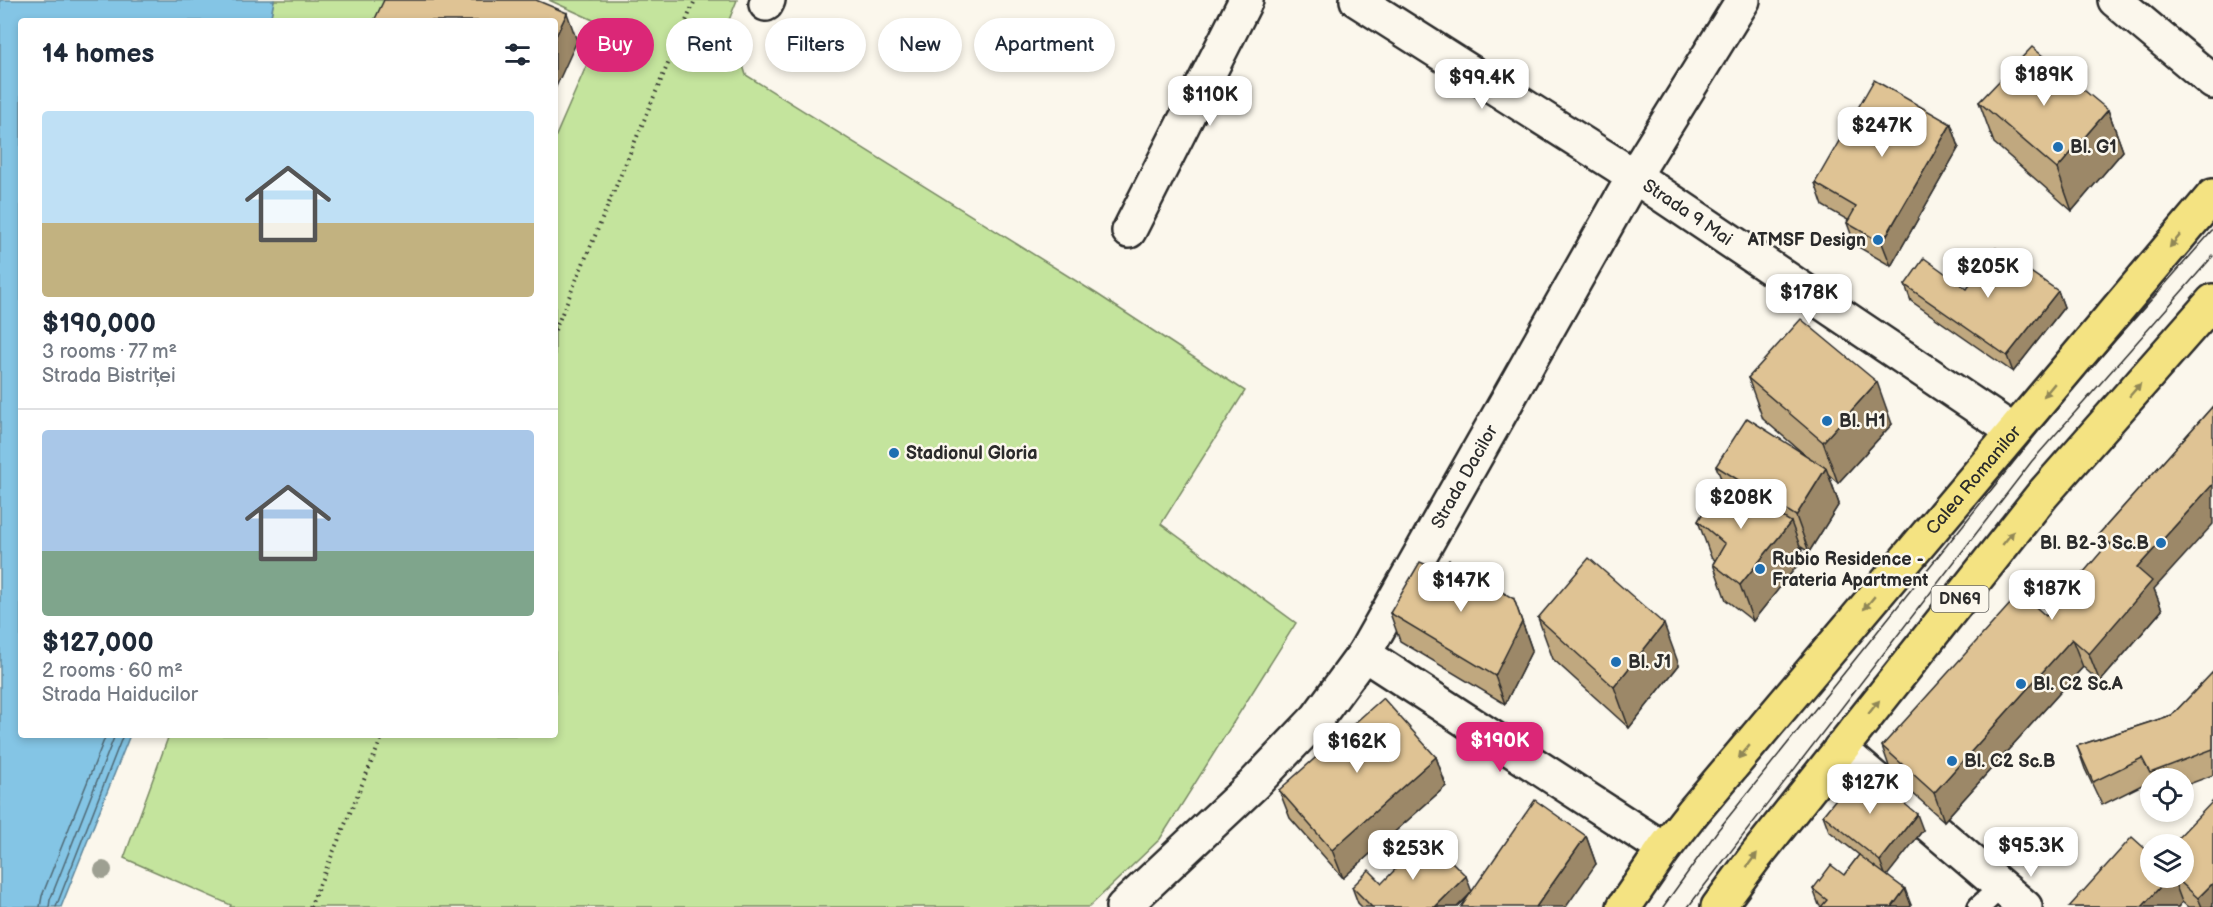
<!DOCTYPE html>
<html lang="en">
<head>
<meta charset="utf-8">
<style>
	:root { --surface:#fff; --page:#f6f6f7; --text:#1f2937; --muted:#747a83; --line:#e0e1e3; --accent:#db2777 }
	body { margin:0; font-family:"Balsamiq Sans",sans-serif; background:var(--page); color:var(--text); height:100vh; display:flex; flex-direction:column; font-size:22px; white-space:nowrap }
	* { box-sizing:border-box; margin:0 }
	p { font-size:20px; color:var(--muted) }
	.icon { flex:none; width:33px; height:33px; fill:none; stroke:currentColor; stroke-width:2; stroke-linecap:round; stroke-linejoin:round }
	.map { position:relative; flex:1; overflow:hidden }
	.drawer { position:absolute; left:18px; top:18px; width:540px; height:720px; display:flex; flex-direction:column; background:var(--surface); border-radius:6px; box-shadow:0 3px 9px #0003 }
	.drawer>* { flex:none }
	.hud { position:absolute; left:576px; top:18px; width:570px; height:54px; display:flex; gap:12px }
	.fabs { position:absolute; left:2140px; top:768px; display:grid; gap:12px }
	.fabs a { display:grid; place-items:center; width:54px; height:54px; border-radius:50%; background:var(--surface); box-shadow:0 3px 9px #0003; font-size:30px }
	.price { position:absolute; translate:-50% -51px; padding:0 14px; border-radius:12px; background:#fff; color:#222; font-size:20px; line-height:39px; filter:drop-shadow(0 2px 3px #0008) }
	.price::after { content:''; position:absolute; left:50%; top:36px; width:18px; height:14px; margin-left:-9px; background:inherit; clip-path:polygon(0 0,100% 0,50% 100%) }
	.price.selected { background:var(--accent); color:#fff }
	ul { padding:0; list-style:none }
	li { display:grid; align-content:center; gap:12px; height:318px; padding:0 24px }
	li+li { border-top:2px solid var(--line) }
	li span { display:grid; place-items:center; height:186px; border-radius:6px; color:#555 }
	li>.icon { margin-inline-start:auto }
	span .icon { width:108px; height:108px; fill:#fffc; stroke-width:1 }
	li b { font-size:26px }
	h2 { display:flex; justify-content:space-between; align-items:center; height:72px; padding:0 24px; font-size:26px }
	.pill { padding:0 21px; border-radius:27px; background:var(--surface); box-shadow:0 3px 9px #0003; font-size:21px; line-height:54px }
	.pill.selected { background:var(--accent); color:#fff }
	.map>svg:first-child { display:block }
</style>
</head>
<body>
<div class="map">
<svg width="2213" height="907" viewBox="0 0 2213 907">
	<rect width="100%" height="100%" fill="#fbf7ec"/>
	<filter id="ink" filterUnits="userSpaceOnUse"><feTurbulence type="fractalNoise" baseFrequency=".0167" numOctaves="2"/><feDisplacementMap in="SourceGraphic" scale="12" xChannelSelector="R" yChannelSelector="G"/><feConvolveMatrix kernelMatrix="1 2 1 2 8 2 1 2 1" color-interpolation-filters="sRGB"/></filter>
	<g filter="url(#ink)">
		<g fill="#c4e49d" stroke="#788864" stroke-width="1.5">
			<path d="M 274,0 L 387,0 L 376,21 L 270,21 Z"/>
			<path d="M 549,0 L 737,0 L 729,20 L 746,75 L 1097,294 L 1245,391 L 1161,524 L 1296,623 L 1160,839 L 1089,907 L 230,907 L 231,905 L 124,858 L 169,735 L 555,735 L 555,138 L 604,25 Z"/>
		</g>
		<path fill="#84c5e5" stroke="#60879b" stroke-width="1.5" d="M 0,0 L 274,0 L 270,21 L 21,21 L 21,735 L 130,735 L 61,907 L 0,907 Z"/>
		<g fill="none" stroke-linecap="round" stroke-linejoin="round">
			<g stroke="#4f6975" stroke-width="1.5">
				<path d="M 40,907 L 42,896 L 106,735"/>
				<path d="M 49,907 L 50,900 L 115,735"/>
				<path d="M 56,907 L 123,735"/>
			</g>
			<g stroke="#2b2b2b" stroke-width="26">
				<path id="lane" d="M 1979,907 L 2000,888"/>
			</g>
			<g stroke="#2b2b2b" stroke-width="38">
				<g id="street">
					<path id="s1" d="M 1357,0 L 1634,176 L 2013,431"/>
					<path d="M 2115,0 L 2213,82"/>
					<path d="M 766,4 L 768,0"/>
					<path d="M 1129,231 L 1246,0"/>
					<path d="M 1364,654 L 1664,849"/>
					<path d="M 1840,749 L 2025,907"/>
					<path id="s2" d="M 1123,907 L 1253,785 L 1317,718 L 1364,654 L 1634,176 L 1743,0"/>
				</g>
			</g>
			<g stroke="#2b2b2b" stroke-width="38">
				<g id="primary">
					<path id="s3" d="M 1624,907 L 1664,849 L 1693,812 L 2213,196"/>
					<path d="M 1718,907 L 1755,857 L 2043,494 L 2213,301"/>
				</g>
			</g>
			<g stroke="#2b2b2b" stroke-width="4" stroke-dasharray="1.5 4.5" stroke-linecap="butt">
				<path d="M 555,330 L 695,0"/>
				<path d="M 310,907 L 383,735"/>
			</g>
			<use href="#lane" stroke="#fbf7ec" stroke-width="21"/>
			<use href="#street" stroke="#fbf7ec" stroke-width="33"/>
			<use href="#primary" stroke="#f4e382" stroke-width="33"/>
			<g stroke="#2b2b2b" stroke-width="1.5">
				<path d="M 1663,907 L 1718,830 L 2037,433 L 2091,368 L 2213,230"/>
				<path d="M 1688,907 L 2032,461 L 2213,256"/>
			</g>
		</g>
		<circle fill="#9ea092" cx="103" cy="870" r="9"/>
		<g fill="#c0a87f" stroke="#2b2b2b" stroke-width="1.5">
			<path d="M 1979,102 L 2108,110 L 2123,151 L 2072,211 L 1994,143 Z"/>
			<path d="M 1951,124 L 1959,147 L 1891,266 L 1855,245 L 1847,223 L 1848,220 L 1823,206 L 1815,183 Z"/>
			<path d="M 1905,285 L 1967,289 L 2058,291 L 2064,307 L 2013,372 L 1911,301 Z"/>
			<path d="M 1748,378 L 1892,424 L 1838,483 L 1829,475 L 1839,504 L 1809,552 L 1801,547 L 1804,557 L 1753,621 L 1726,600 L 1713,564 L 1715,560 L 1711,557 L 1698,521 L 1722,481 L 1716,466 L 1805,455 L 1763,419 Z"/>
			<path d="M 2213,406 L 2154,589 L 2162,610 L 2100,682 L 2083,667 L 1944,821 L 1892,775 L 1882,746 L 2046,616 L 2105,548 L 2099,534 Z"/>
			<path d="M 1390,613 L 1524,627 L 1532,650 L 1505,704 L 1400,641 Z"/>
			<path d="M 1538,618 L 1679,665 L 1629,728 L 1553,659 Z"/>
			<path d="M 2213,672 L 2213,775 L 2184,786 L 2184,778 L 2151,778 L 2151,782 L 2150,781 L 2102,805 L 2085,769 L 2077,746 L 2172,715 Z"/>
			<path d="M 1436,757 L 1446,786 L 1343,878 L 1290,818 L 1279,790 Z"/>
			<path d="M 1823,815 L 1923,830 L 1887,875 L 1911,905 L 1910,907 L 1821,907 L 1819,905 L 1813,889 L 1844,875 L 1859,855 L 1829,831 Z"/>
			<path d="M 1586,836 L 1596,864 L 1470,895 L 1457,907 L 1362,907 L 1358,903 L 1352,887 L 1382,883 L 1471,892 Z"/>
			<path d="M 2151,878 L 2184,878 L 2213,907 L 2188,907 L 2182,902 L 2178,907 L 2069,907 Z"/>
		</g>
		<g fill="#9c8868" stroke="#2b2b2b" stroke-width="1.5">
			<path d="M 567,13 L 577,41 L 555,89 L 555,38 Z"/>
			<path d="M 2108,110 L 2123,151 L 2072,211 L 2057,169 Z"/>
			<path d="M 1951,124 L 1959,147 L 1891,266 L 1882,243 Z"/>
			<path d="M 2058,291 L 2064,307 L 2013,372 L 2007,356 Z"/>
			<path d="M 1877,382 L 1892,424 L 1838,483 L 1823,442 Z"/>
			<path d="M 1826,468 L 1839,504 L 1809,552 L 1796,516 Z"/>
			<path d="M 2213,484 L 2213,524 L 2154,589 L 2162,610 L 2100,682 L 2089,654 L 2137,568 Z"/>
			<path d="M 1791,522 L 1804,557 L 1753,621 L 1740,585 Z"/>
			<path d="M 1514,599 L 1532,650 L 1505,704 L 1495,676 Z"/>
			<path d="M 1664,624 L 1679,665 L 1629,728 L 1614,687 Z"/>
			<path d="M 2072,639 L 2083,667 L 1944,821 L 1934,793 Z"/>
			<path d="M 1436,757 L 1446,786 L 1343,878 L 1332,850 Z"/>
			<path d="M 1917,814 L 1923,830 L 1886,877 L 1880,861 Z"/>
			<path d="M 1586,836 L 1596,864 L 1566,907 L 1536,907 Z"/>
			<path d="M 1466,876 L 1472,892 L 1457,907 L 1435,907 Z"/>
			<path d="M 2168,878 L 2173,878 L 2182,902 L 2178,907 L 2142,907 Z"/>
			<path d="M 2213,883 L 2213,907 L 2202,907 L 2198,898 Z"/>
			<path d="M 1905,889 L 1911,905 L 1910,907 L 1892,907 Z"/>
		</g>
		<g fill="#dfc394" stroke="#2b2b2b" stroke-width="1.5">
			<path d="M 384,0 L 536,0 L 567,13 L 555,38 L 555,21 L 374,21 Z"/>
			<path d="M 2032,47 L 2108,110 L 2057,169 L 1979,102 Z"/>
			<path d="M 1874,80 L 1951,124 L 1882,243 L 1847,223 L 1856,207 L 1815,183 Z"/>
			<path d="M 1996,248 L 2058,291 L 2007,356 L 1905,285 L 1924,258 L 1967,289 Z"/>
			<path d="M 1801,319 L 1877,382 L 1823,442 L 1748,378 Z"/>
			<path d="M 2213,406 L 2213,484 L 2137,568 L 2152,581 L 2089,654 L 2072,639 L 1934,793 L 1882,746 L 2020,593 L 2046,616 L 2108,544 L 2112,545 L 2099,534 Z"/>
			<path d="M 1747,418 L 1826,468 L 1796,516 L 1716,466 Z"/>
			<path d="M 1722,481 L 1791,522 L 1740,585 L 1713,564 L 1725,544 L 1698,521 Z"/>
			<path d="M 1589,558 L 1664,624 L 1614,687 L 1538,618 Z"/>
			<path d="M 1449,560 L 1514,599 L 1522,622 L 1495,676 L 1390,613 L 1420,562 L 1438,570 Z"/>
			<path d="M 2213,672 L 2213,749 L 2150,773 L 2142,758 L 2093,782 L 2077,746 L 2172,715 Z"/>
			<path d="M 1383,698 L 1436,757 L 1332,850 L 1279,790 Z"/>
			<path d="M 1861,768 L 1917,814 L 1880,861 L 1823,815 Z"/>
			<path d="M 1535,800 L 1586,836 L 1536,907 L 1461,907 Z"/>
			<path d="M 2213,801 L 2213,883 L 2198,898 L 2176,878 L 2184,878 L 2184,844 L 2172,844 Z"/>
			<path d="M 1427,837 L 1466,876 L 1435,907 L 1372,907 L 1352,887 L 1369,870 L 1382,883 Z"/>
			<path d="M 2132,837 L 2151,854 L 2151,878 L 2168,878 L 2142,907 L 2069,907 Z"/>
			<path d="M 1859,855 L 1905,889 L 1892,907 L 1821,907 L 1827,900 L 1813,889 L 1831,865 L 1844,875 Z"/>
		</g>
		<defs><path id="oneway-solid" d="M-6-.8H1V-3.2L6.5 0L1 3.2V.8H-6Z" transform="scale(1.5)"/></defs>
		<g fill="#908756">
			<use href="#oneway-solid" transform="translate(2175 241) rotate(130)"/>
			<use href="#oneway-solid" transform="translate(2049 390) rotate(130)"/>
			<use href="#oneway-solid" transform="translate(2135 390) rotate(-49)"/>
			<use href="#oneway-solid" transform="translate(2008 538) rotate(-51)"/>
			<use href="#oneway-solid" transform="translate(1869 603) rotate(130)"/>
			<use href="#oneway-solid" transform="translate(1874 707) rotate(-51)"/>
			<use href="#oneway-solid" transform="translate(1744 752) rotate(130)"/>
			<use href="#oneway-solid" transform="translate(1752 860) rotate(-53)"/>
		</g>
	</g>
	<g fill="#1f6fb2" stroke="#fbf7ec" stroke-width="2">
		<circle cx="2058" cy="147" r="6"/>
		<circle cx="1878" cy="240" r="6"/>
		<circle cx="1827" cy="421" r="6"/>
		<circle cx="894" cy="453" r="6"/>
		<circle cx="2161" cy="543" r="6"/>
		<circle cx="1760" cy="569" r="6"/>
		<circle cx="1616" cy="662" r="6"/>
		<circle cx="2021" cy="684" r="6"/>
		<circle cx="1952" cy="761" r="6"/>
	</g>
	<g text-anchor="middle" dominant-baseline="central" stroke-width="5" stroke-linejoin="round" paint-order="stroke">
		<rect fill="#fbf7ec" stroke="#696865" stroke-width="1.5" x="1931.5" y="586" width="57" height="26" rx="4.5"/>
		<g font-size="16" font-weight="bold" fill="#2b2b2b">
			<text x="1960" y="599">DN69</text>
		</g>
		<g font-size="18" font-weight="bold" fill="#2b2b2b" stroke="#fbf7ec" text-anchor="start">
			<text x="2070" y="147">Bl. G1</text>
			<text x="1866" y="240" text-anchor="end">ATMSF Design</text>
			<text x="1839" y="421">Bl. H1</text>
			<text x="906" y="453">Stadionul Gloria</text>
			<text x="2149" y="543" text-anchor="end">Bl. B2-3 Sc.B</text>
			<text x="1772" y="559">Rubio Residence -<tspan x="1772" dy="21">Frateria Apartment</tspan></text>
			<text x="1628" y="662">Bl. J1</text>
			<text x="2033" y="684">Bl. C2 Sc.A</text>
			<text x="1964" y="761">Bl. C2 Sc.B</text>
		</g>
		<g font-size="18" fill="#2b2b2b" stroke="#fbf7ec">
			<text stroke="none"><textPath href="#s1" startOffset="393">Strada 9 Mai</textPath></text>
			<text stroke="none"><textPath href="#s2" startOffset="554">Strada Dacilor</textPath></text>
			<text stroke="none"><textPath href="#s3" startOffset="552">Calea Romanilor</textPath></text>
		</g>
	</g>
</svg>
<div class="fabs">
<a><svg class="icon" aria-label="locate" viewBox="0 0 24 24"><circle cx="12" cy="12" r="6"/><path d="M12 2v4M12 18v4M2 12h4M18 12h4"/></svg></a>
<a><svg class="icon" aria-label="layers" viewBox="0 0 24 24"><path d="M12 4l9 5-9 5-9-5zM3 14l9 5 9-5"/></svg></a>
</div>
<b class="price" style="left:2044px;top:107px">$189K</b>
<b class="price" style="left:1482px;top:110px">$99.4K</b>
<b class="price" style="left:1210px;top:127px">$110K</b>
<b class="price" style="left:1882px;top:158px">$247K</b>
<b class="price" style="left:1988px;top:299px">$205K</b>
<b class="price" style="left:1809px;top:325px">$178K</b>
<b class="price" style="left:1741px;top:530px">$208K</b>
<b class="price" style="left:1461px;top:613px">$147K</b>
<b class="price" style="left:2052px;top:621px">$187K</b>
<b class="price selected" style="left:1500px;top:773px">$190K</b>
<b class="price" style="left:1357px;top:774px">$162K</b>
<b class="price" style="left:1870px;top:815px">$127K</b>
<b class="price" style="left:2031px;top:878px">$95.3K</b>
<b class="price" style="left:1413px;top:881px">$253K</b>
<div class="hud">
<a class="pill selected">Buy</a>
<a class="pill">Rent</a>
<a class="pill">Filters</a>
<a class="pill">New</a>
<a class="pill">Apartment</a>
</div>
<section class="drawer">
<h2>14 homes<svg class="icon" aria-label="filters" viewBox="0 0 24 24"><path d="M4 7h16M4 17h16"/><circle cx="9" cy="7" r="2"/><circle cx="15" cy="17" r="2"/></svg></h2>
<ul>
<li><span style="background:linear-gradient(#bfe0f5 60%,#c2b280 0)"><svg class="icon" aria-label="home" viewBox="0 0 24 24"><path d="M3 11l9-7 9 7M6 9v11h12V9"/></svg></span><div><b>$190,000</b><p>3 rooms · 77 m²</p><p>Strada Bistriței</p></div></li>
<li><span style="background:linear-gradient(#a9c7e8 65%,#7fa58c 0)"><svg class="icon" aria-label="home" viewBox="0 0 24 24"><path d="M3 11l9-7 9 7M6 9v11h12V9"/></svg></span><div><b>$127,000</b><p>2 rooms · 60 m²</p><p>Strada Haiducilor</p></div></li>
</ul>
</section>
</div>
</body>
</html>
